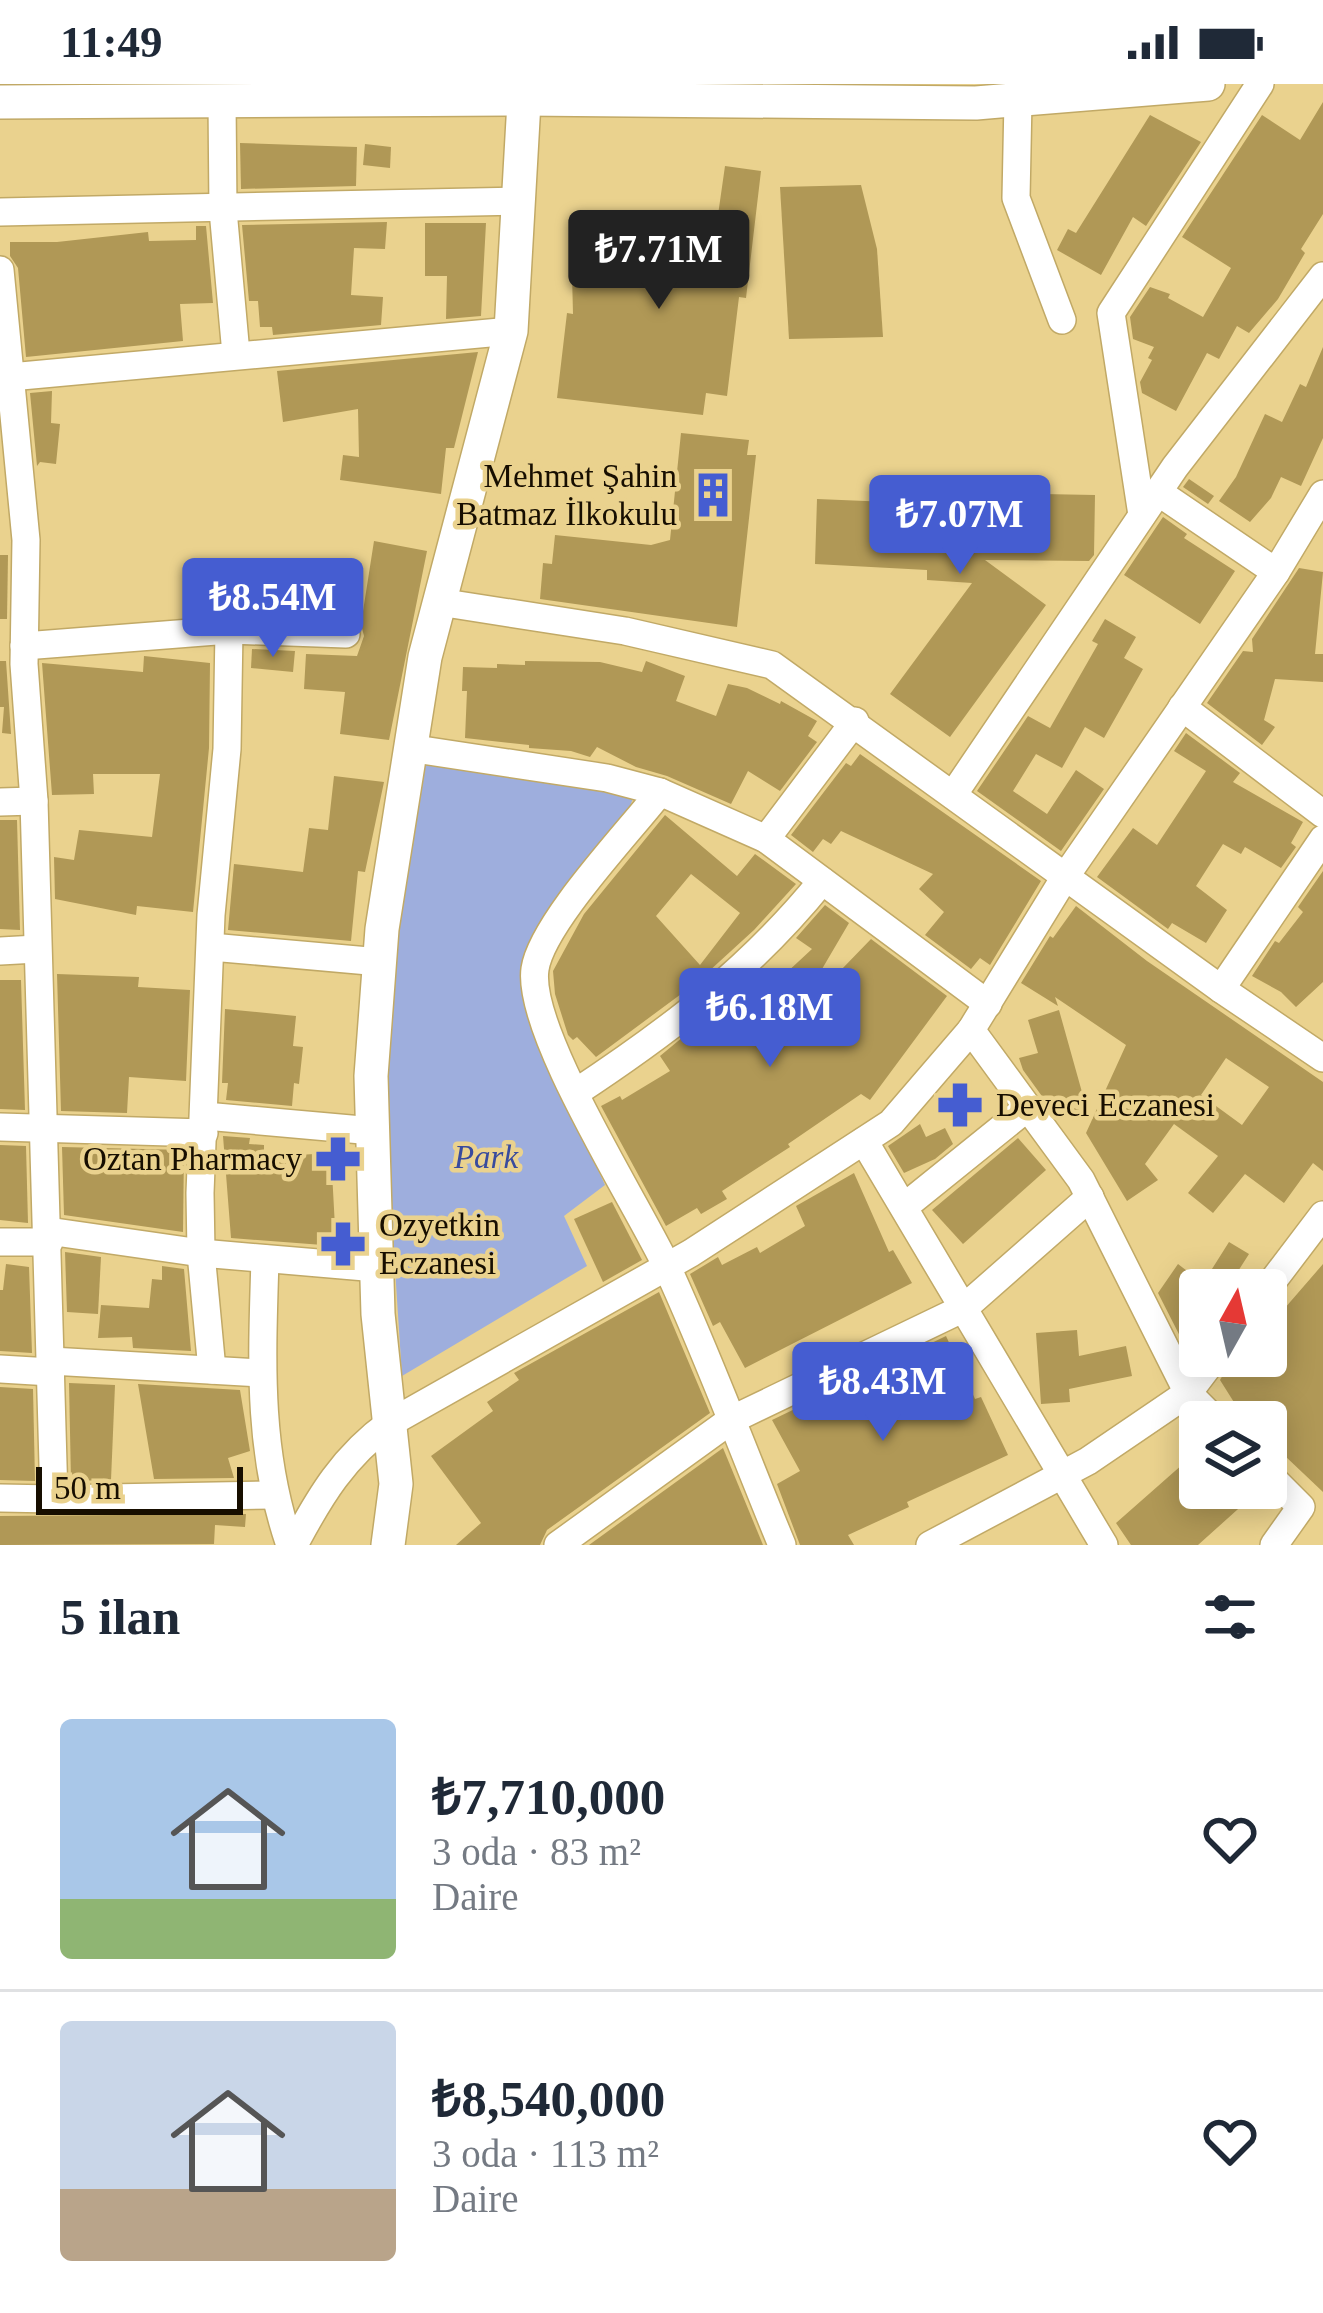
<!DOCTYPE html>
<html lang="tr">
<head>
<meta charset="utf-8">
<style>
	:root { --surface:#fff; --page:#f6f6f7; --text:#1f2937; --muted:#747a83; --line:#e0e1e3; --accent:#455dd1 }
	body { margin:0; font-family:"Times New Roman",serif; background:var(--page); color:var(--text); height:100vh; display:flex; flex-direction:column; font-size:45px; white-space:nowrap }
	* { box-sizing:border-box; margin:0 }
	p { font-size:39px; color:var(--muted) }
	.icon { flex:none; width:66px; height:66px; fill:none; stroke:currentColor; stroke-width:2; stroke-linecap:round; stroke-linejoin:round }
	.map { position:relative; height:1461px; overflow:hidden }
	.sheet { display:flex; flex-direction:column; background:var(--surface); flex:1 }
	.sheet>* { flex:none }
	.needle { width:78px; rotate:8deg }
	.controls { position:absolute; left:1179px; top:1185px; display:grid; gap:24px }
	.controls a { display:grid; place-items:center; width:108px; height:108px; border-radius:12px; background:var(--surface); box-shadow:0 6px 30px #0003; font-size:60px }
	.scale { position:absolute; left:36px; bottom:30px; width:207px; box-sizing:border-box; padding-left:12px; border:6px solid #170e00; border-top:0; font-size:33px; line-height:42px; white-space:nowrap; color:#170e00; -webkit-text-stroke:9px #ead28e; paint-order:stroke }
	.price { position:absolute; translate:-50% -102px; padding:0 27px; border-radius:12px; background:var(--accent); color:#fff; font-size:39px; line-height:78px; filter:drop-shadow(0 3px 6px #0008) }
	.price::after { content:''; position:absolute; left:50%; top:72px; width:36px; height:27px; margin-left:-18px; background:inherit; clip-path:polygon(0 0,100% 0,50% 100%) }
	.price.current { background:#222; color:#fff }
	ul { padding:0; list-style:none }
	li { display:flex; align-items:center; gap:36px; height:300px; padding:0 60px }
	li+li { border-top:3px solid var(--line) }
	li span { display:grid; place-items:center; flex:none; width:336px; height:240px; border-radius:12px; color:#555 }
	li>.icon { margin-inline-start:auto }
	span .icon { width:144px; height:144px; fill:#fffc; stroke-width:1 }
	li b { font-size:51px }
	h2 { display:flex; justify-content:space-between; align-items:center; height:144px; padding:0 60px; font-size:51px }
	.status { display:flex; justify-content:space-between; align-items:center; height:84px; padding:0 60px; background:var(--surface); direction:ltr }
	.status svg { height:33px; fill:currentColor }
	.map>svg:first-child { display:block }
</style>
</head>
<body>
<div class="status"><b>11:49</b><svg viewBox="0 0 49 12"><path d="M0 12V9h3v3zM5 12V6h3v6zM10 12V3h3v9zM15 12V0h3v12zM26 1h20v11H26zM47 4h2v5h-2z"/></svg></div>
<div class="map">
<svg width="1323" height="1461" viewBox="0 0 1323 1461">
	<rect width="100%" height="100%" fill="#ead28e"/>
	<path fill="#9eaedd" d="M 420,672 L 635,709 L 624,738 L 560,809 L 523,879 L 538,953 L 605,1101 L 564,1132 L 587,1182 L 402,1292 L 389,1093 L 388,939 Z"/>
	<g fill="#b09856" fill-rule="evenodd">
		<path d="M 1323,18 L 1323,130 L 1301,165 L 1305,169 L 1278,215 L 1249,249 L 1237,242 L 1219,275 L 1207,269 L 1176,327 L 1142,309 L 1140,298 L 1152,276 L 1148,274 L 1154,263 L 1133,255 L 1130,233 L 1150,203 L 1170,210 L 1168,214 L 1203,233 L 1231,184 L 1182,153 L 1262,31 L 1300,56 Z"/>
		<path d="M 1150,31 L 1201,58 L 1146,142 L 1133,133 L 1101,191 L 1057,166 L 1068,145 L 1076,149 Z"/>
		<path d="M 240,59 L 357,63 L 356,102 L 241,105 Z"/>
		<path d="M 365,60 L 391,63 L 390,84 L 363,81 Z"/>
		<path d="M 725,82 L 761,87 L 746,214 L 739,213 L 727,312 L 706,309 L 703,331 L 557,314 L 567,229 L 573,230 L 571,150 L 713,166 Z"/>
		<path d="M 861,101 L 877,165 L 883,253 L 789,255 L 780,103 Z"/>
		<path d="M 387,138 L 385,165 L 354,164 L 351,211 L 383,213 L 381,241 L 273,251 L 272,243 L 260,243 L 258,217 L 249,217 L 242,141 Z"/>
		<path d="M 425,139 L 486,139 L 481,232 L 446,235 L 447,192 L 425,192 Z"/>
		<path d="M 196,142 L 206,142 L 213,219 L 180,220 L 183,257 L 26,273 L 18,184 L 10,172 L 10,158 L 57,158 L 148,148 L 149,157 L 196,156 Z"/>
		<path d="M 1323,263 L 1323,354 L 1301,402 L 1281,393 L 1271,414 L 1250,438 L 1219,417 L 1236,393 L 1265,330 L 1282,338 L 1300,300 L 1306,303 Z"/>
		<path d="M 478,268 L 454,364 L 446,364 L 441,410 L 340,396 L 343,371 L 359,373 L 358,325 L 283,338 L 277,287 Z"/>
		<path d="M 52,307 L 51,339 L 60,340 L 56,380 L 40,378 L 37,382 L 30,309 Z"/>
		<path d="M 681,349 L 749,356 L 747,371 L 756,371 L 737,543 L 540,515 L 543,479 L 552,480 L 555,451 L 651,461 L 670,456 Z"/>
		<path d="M 1189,395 L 1214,412 L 1208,420 L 1183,403 Z"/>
		<path d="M 938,408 L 1095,411 L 1094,471 L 1089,477 L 985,476 L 1046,521 L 950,653 L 890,610 L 972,499 L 927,496 L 927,486 L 815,480 L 817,415 L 938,420 Z"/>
		<path d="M 1163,433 L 1187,450 L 1184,454 L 1235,487 L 1200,540 L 1124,491 Z"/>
		<path d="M 374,457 L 427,467 L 389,656 L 340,650 L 345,608 L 304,605 L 306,570 L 357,572 L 364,552 L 361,540 Z"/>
		<path d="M 0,471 L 8,471 L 7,535 L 0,535 Z"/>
		<path d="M 1299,484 L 1323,488 L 1315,570 L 1323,570 L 1323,598 L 1275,595 L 1264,636 L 1275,643 L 1262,661 L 1207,619 L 1243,567 L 1253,568 L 1252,555 Z"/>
		<path d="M 1105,535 L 1136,553 L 1124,574 L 1143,585 L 1104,654 L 1085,643 L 1062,684 L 1036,670 L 1013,707 L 1047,730 L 1076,686 L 1104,705 L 1061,767 L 977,707 L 1028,632 L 1050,644 L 1098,560 L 1092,557 Z"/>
		<path d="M 252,565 L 295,567 L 293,588 L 251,584 Z"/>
		<path d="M 144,572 L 210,579 L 209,664 L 193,828 L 137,822 L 136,831 L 55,815 L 54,773 L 74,776 L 79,746 L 152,753 L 160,690 L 93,690 L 94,710 L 52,711 L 42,579 L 143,588 Z"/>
		<path d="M 0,577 L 6,577 L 11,650 L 2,649 L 4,623 L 0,623 Z"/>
		<path d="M 525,577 L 600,578 L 642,588 L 646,577 L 685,592 L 676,617 L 716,632 L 728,600 L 747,604 L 780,620 L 781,617 L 817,637 L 808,652 L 817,658 L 780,707 L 748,687 L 731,720 L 667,692 L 636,683 L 597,663 L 590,673 L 571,667 L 529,664 L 529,661 L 465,654 L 467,607 L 462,607 L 463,583 L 497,584 L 497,580 L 525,581 Z"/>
		<path d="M 1186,649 L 1240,689 L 1233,698 L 1303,738 L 1291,759 L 1296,763 L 1281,784 L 1245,763 L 1241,770 L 1223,760 L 1196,802 L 1227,826 L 1206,859 L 1172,839 L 1168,845 L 1097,793 L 1133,744 L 1157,761 L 1206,687 L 1174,667 Z"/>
		<path d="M 860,670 L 1041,797 L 990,881 L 980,874 L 971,885 L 925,851 L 944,828 L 919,805 L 933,790 L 841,747 L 831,760 L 823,755 L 813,768 L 791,751 L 846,679 L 851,682 Z"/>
		<path d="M 334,692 L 384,698 L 365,788 L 358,787 L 351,857 L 228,846 L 234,780 L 303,788 L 309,744 L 328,746 Z"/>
		<path d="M 665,731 L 737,792 L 755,770 L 796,800 L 754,846 L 696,899 L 596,973 L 577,953 L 573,956 L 568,951 L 555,910 L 553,887 L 584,830 ZM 691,790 L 740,829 L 700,881 L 656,832 Z"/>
		<path d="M 0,736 L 17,736 L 20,846 L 0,845 Z"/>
		<path d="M 1323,787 L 1323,898 L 1296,923 L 1281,908 L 1252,892 L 1275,857 L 1279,859 L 1303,828 L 1298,823 Z"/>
		<path d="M 825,821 L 849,839 L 805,914 L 810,918 L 871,855 L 947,912 L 870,1016 L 861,1010 L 788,1060 L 790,1063 L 722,1107 L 727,1115 L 701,1130 L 697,1124 L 666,1142 L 601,1022 L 620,1012 L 622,1016 L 670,987 L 660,972 L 759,890 L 771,903 L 812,865 L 796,854 Z"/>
		<path d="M 1076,822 L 1147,877 L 1323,998 L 1323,1087 L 1313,1079 L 1284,1119 L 1245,1090 L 1213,1129 L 1188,1109 L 1218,1072 L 1174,1040 L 1145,1080 L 1158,1096 L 1127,1117 L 1086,1049 L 1126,961 L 1055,913 L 1058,922 L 1021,899 L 1050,852 L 1053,854 ZM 1226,974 L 1269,1003 L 1242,1041 L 1201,1011 Z"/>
		<path d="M 57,890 L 139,893 L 138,903 L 190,906 L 186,997 L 129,993 L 127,1029 L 61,1027 Z"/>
		<path d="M 0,896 L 21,896 L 25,1026 L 0,1025 Z"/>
		<path d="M 225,925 L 296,932 L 293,962 L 303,963 L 299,1000 L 294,999 L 292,1022 L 226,1016 L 228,999 L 222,999 Z"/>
		<path d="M 1059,926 L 1087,1026 L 1058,1034 L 1049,1022 L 1049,1013 L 1044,1015 L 1023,986 L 1019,974 L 1038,969 L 1028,936 Z"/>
		<path d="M 920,1040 L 926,1053 L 945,1044 L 953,1060 L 935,1075 L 904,1089 L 888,1062 Z"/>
		<path d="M 223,1052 L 250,1054 L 249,1060 L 264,1061 L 264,1073 L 331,1069 L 336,1162 L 231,1154 Z"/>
		<path d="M 1018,1054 L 1046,1086 L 963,1160 L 932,1126 Z"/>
		<path d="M 0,1061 L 26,1062 L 28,1139 L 0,1136 Z"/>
		<path d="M 62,1063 L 184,1066 L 183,1148 L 64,1131 Z"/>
		<path d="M 854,1089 L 889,1168 L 893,1166 L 912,1199 L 745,1284 L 720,1238 L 713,1242 L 690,1190 L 718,1173 L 722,1181 L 757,1163 L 760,1169 L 805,1142 L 796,1122 Z"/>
		<path d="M 612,1118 L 642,1176 L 603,1198 L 574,1135 Z"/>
		<path d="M 1229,1158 L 1249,1170 L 1226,1206 L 1200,1206 L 1200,1244 L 1185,1262 L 1158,1209 L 1178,1180 L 1200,1197 L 1200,1204 Z"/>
		<path d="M 65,1168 L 101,1173 L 98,1230 L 67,1228 Z"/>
		<path d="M 6,1180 L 29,1183 L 32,1269 L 0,1267 L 0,1206 L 3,1206 Z"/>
		<path d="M 1323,1180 L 1323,1408 L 1266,1354 L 1266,1338 L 1250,1338 L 1242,1331 L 1220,1296 L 1234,1272 L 1266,1272 L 1266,1246 Z"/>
		<path d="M 162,1182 L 184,1185 L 191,1267 L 133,1264 L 132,1253 L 98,1254 L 101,1221 L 149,1224 L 152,1195 L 162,1196 Z"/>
		<path d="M 659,1208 L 710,1329 L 547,1446 L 540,1461 L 456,1461 L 481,1439 L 431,1372 L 493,1327 L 487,1318 L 519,1296 L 514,1289 Z"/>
		<path d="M 1077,1246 L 1079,1272 L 1126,1262 L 1132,1292 L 1069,1305 L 1070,1318 L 1041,1320 L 1036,1249 Z"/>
		<path d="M 946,1252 L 975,1315 L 981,1313 L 1008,1371 L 907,1418 L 909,1423 L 848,1451 L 854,1461 L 800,1461 L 777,1400 L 800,1387 L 772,1336 Z"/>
		<path d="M 69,1299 L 115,1301 L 111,1396 L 71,1397 Z"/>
		<path d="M 138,1300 L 240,1306 L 250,1367 L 228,1374 L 234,1394 L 154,1395 Z"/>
		<path d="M 0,1303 L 33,1305 L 35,1397 L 0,1396 Z"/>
		<path d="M 723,1364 L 763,1461 L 589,1461 Z"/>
		<path d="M 1200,1365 L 1200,1404 L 1233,1404 L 1247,1417 L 1198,1461 L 1131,1461 L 1116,1439 Z"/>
		<path d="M 246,1430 L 245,1443 L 215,1441 L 214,1460 L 0,1461 L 0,1432 Z"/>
	</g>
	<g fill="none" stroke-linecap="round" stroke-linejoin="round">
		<g stroke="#c1a966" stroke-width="30">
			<g id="minor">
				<path d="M 1018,16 L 1016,114 L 1062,236"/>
				<path d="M 222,17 L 223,126 L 236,270"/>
				<path d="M 0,128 L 519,117"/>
				<path d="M 0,186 L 26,456 L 24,580 L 34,717 L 54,1415 L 0,1414"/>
				<path d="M 10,293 L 511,247"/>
				<path d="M 1158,408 L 1276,488"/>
				<path d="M 1142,431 L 1111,229 L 1260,0"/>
				<path d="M 439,518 L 625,547 L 772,581 L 1221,905 L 1323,974"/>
				<path d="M 24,562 L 229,546 L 346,550"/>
				<path d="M 1182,623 L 1323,730"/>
				<path d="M 409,664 L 607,694 L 660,708 L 766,755 L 988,920"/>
				<path d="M 660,708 C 629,748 542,839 535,885 C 526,947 638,1121 667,1183 C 709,1274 744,1369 782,1461"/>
				<path d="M 953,711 L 1175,383 L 1323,192"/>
				<path d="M 0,718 L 34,717"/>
				<path d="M 766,755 L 855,637"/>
				<path d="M 211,863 L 380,878"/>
				<path d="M 0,867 L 37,865"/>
				<path d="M 1221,905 L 1323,755"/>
				<path d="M 971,946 L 1081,1096 L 1188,1309 L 1217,1338"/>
				<path d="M 575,1009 C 669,947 751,885 822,797"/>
				<path d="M 205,1032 L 373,1047"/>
				<path d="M 0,1043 L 204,1049"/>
				<path d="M 864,1057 L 1104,1461"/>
				<path d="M 904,1123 L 1028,1023"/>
				<path d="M 48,1147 L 201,1169 L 377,1184"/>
				<path d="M 0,1158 L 49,1158"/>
				<path d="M 265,1175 C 262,1275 257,1366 290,1461"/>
				<path d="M 1266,1206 L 1323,1131"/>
				<path d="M 51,1277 L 262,1289"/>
				<path d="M 0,1285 L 51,1288"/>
				<path d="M 212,1286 L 201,1169 L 200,1109 L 211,831 L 227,665 L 229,546"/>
				<path d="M 1266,1388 L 1301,1423 L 1274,1461"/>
				<path d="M 54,1415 L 273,1411"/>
				<path d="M 294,1461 C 320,1412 344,1372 390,1339 L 691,1169 L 891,1039 L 971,946 L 1065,793 L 1276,488 L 1323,410"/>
				<path d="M 558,1461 L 731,1336 L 964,1224 L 1090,1113"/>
				<path d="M 930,1461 L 1088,1377 L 1188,1309 L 1216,1272"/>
			</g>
		</g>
		<g stroke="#c1a966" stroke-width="36">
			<g id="tertiary">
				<path d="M 0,18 L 523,15 L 976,19 L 1208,0"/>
				<path d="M 388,1461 L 396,1400 L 378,1230 L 371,992 L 382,845 L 425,573 L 511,247 L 525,0"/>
			</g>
		</g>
		<use href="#minor" stroke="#fff" stroke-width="27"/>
		<use href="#tertiary" stroke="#fff" stroke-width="33"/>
	</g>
	<defs>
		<g id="building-bare" transform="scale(3.6)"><path d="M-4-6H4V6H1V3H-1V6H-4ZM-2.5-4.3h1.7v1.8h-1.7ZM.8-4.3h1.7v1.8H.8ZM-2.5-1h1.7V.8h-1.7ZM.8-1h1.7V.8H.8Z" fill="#455dd1" stroke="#ead28e" stroke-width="2.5" paint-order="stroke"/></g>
		<g id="pharmacy-bare" transform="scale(3.6)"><path d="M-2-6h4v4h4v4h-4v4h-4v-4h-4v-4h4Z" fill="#455dd1" stroke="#ead28e" stroke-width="2.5" paint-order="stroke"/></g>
	</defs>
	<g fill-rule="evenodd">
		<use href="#building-bare" x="713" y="411"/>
		<use href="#pharmacy-bare" x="960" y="1021"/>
		<use href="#pharmacy-bare" x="338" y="1075"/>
		<use href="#pharmacy-bare" x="343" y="1160"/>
	</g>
	<g text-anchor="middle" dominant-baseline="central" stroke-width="9" stroke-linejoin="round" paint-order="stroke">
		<g font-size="33" fill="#170e00" stroke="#ead28e" text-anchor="end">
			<text x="677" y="392">Mehmet Şahin<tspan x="677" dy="38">Batmaz İlkokulu</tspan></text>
			<text x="996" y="1021" text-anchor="start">Deveci Eczanesi</text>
			<text x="302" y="1075">Oztan Pharmacy</text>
			<text x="379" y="1141" text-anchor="start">Ozyetkin<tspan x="379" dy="38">Eczanesi</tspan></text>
		</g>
		<g font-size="33" font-style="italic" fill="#384b9e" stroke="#ead28e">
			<text x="486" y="1073">Park</text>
		</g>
	</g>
</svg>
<div class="controls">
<a><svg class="needle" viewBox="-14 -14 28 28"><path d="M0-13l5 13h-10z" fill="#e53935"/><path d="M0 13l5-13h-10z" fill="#747a83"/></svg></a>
<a><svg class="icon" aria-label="layers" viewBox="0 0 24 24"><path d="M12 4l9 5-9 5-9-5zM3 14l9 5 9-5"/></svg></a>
</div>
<div class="scale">50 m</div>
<b class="price current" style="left:659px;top:228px">₺7.71M</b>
<b class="price" style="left:960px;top:493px">₺7.07M</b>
<b class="price" style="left:273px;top:576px">₺8.54M</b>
<b class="price" style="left:770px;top:986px">₺6.18M</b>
<b class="price" style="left:883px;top:1360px">₺8.43M</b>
</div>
<section class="sheet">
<h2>5 ilan<svg class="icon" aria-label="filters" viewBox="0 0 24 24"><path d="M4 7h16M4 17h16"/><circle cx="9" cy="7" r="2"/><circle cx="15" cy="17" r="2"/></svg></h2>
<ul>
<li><span style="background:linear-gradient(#a9c7e8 75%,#8fb573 0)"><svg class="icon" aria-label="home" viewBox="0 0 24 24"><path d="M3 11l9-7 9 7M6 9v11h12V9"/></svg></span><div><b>₺7,710,000</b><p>3 oda · 83 m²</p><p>Daire</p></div><svg class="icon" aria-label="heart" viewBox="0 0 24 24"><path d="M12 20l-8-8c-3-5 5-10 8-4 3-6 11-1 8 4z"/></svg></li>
<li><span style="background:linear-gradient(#c9d6e8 70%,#b9a48a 0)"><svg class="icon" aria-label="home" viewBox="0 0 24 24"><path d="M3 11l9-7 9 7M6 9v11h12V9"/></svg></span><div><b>₺8,540,000</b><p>3 oda · 113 m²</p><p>Daire</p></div><svg class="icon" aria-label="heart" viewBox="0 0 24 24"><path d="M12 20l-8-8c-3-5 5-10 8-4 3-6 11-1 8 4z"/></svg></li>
</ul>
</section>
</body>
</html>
